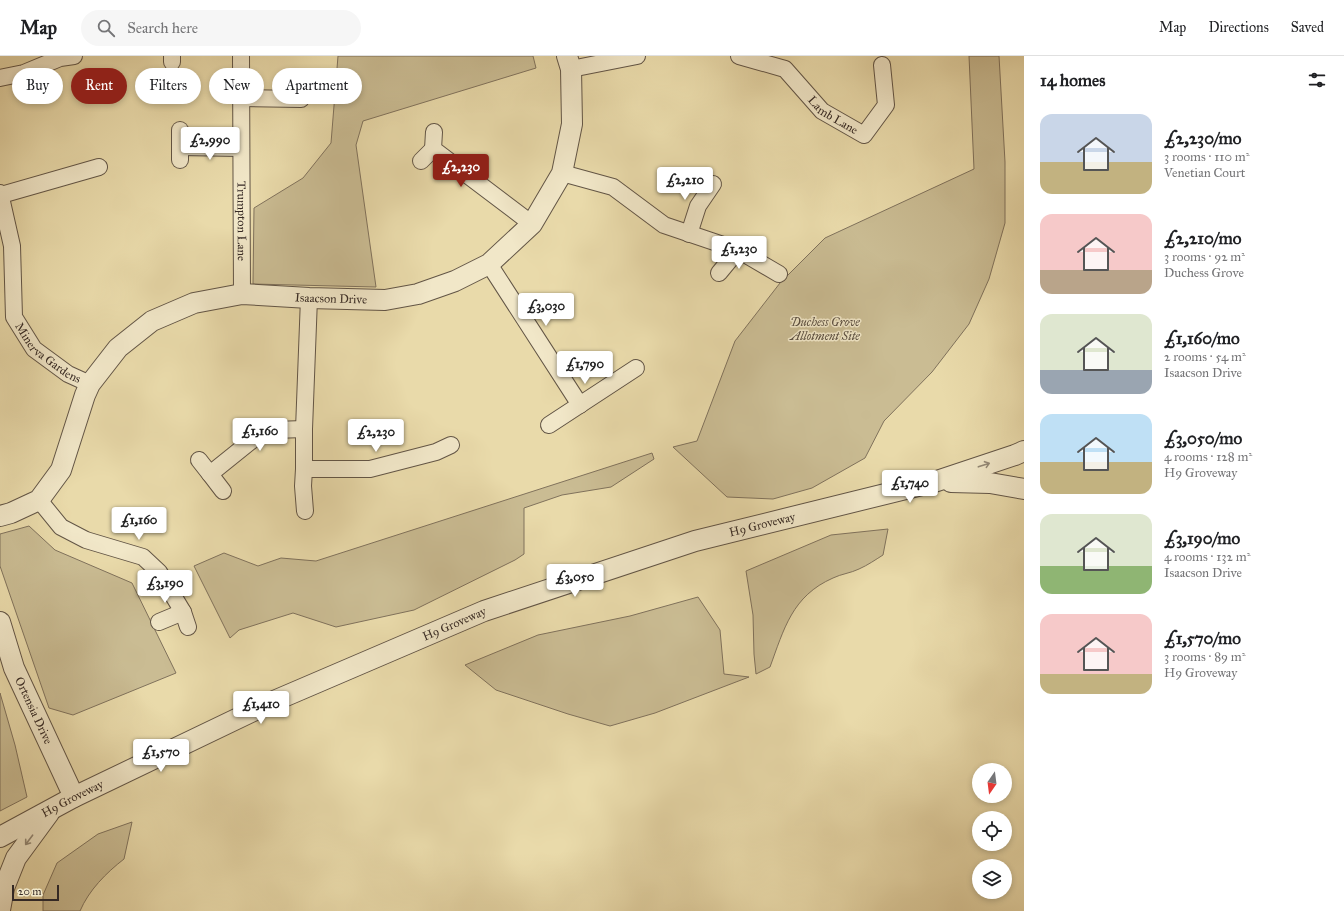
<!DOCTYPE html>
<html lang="en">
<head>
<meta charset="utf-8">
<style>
	:root { --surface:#fff; --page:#f6f6f6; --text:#202124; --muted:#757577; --line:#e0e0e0; --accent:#8f2418 }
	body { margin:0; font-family:"IM FELL Great Primer",serif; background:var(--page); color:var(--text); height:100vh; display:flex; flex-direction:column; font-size:15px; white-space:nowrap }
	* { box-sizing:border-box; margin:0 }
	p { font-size:13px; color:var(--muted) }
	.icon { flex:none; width:22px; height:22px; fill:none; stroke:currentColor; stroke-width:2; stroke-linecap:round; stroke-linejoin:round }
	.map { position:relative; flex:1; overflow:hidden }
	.side { display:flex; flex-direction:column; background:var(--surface); width:320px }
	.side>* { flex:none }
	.guide { position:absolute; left:12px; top:12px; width:380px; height:36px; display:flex; gap:8px }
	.needle { width:26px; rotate:194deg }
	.fabs { position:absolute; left:972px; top:707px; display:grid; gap:8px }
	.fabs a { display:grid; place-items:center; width:40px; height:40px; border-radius:50%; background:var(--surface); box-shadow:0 2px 6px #0003; font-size:20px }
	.scale { position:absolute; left:12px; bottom:10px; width:47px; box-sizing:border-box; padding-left:4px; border:2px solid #352924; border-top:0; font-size:11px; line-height:14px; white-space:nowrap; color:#352924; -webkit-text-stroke:3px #f1e7c8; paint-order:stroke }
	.price { position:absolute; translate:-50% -34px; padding:0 9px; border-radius:4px; background:#fff; color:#222; font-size:13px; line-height:26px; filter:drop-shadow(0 1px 2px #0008) }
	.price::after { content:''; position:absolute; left:50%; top:24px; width:12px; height:9px; margin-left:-6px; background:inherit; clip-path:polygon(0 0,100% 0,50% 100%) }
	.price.on { background:var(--accent); color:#fff }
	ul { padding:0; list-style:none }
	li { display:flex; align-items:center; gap:12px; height:100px; padding:0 16px }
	li span { display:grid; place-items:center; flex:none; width:112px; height:80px; border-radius:12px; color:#555 }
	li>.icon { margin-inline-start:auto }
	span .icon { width:48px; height:48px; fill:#fffc; stroke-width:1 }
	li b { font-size:17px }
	h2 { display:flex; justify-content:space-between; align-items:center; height:48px; padding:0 16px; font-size:17px }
	.tag { padding:0 14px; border-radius:18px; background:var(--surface); box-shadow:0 2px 6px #0003; font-size:14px; line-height:36px }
	.tag.on { background:var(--accent); color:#fff }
	header { display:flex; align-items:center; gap:24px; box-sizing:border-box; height:56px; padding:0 20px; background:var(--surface); border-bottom:1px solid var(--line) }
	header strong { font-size:19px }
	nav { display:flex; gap:22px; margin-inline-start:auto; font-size:14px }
	.search { width:280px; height:36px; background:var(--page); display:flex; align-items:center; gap:10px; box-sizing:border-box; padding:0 14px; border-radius:22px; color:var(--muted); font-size:15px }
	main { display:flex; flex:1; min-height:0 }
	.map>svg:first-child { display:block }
</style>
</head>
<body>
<header>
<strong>Map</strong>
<div class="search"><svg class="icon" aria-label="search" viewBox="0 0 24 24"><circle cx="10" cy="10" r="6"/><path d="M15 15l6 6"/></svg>Search here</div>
<nav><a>Map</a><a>Directions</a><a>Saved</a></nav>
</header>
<main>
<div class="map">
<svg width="1024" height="855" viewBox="0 0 1024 855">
	<rect width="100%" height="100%" fill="#e9daaa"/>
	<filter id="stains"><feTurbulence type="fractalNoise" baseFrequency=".005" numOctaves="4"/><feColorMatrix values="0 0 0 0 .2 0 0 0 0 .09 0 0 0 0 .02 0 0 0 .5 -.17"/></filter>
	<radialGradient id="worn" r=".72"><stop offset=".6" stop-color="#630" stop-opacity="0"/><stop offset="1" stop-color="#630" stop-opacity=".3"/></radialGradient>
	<g fill="#cabc93" stroke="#80725c">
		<path d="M 338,0 L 533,0 L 536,12 L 363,65 L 356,89 L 376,231 L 253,228 L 254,152 L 303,122 L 331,87 Z"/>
		<path d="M 969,0 L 999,0 L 1005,106 L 1005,167 L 989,223 L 969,268 L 932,316 L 884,365 L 865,402 L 812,432 L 773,443 L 727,441 L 673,391 L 697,385 L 735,285 L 780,227 L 825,182 L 974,113 Z"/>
		<path d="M 652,397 L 654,403 L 611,431 L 562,439 L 524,452 L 524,498 L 515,504 L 414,554 L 336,571 L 293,557 L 239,574 L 230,582 L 194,510 L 224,497 L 258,510 L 281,502 L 316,505 Z"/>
		<path d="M 29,470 L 55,494 L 132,527 L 176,617 L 73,659 L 49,652 L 0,510 L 0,478 Z"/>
		<path d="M 888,473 L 883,499 C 875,504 868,509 859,513 C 851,517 841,518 833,522 C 792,540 784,573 770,611 L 756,618 L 754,598 L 753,559 L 746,515 L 831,479 Z"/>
		<path d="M 698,541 L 720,574 L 724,618 L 749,621 L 655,657 L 610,670 L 568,658 L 496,634 L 465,609 L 538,579 L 630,560 Z"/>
		<path d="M 0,637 L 15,689 L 27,741 L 0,755 Z"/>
		<path d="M 132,766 L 124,803 C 106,817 89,834 80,855 L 43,855 L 43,839 L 57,807 L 98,778 Z"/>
	</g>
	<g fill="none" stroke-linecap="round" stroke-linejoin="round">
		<g stroke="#625546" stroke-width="18">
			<g id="minor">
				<path d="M 172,0 L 172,6"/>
				<path id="s1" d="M 241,0 L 242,238"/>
				<path id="s2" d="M 739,0 L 785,13 L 822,55 L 864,79 L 886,49 L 882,9"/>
				<path d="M 571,13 L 637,0"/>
				<path d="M 0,22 L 24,17 L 60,2 L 74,0"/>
				<path d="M 241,42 L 301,43"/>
				<path d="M 180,74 L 180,104"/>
				<path d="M 434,76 L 433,93 L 532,168"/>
				<path d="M 180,91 L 241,92"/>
				<path d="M 421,105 L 433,93"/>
				<path d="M 562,117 L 613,131 L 664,169 L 738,194 L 779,218"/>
				<path id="s3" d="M 0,137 L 12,190 L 14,261 L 34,293 L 68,318 L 90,328"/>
				<path d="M 1,139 L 99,111"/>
				<path d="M 689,178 L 698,150 L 713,128"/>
				<path d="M 489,208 L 580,349"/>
				<path d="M 719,217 L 738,194"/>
				<path d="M 549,369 L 636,312"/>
				<path d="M 199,404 L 210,418"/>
				<path d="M 304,413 L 370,413 L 436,396 L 451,389"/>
				<path d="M 223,435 L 210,418 L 256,381 L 274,374 L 304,373"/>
				<path d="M 39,444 L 61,471 L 86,484 L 143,501 L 159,516 L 183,556 L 188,571"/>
				<path d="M 305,455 L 303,430 L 304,413 L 304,373 L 309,242"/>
				<path d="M 159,566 L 183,556"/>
			</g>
		</g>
		<g stroke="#625546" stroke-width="22">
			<g id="tertiary">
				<path d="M 951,426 L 990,427 L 1024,433"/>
				<path id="s4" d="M 0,460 L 11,457 L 39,444 L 61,414 L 85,339 L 90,328 L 118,292 L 152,265 L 194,247 L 242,238 L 309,242 L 385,244 L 418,238 L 455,225 L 489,208 L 532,168 L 562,117 L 572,68 L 571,13 L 567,0"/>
				<path id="s5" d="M 0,566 L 14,612 L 74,741"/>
				<path id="s6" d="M 0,781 L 74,741 L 274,645 L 484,555 L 695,485 L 934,426 L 1015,399 L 1024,395"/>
				<path d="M 0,854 L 4,832 L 16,802 L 49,757"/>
			</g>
		</g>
		<use href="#minor" stroke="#f1e7c8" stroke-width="16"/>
		<use href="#tertiary" stroke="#f1e7c8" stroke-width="20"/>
	</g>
	<defs><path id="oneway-shaft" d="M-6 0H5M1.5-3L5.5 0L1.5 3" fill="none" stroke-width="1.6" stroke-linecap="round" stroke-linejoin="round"/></defs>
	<g stroke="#938876">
		<use href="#oneway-shaft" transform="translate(984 409) rotate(-18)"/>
		<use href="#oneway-shaft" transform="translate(29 784) rotate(127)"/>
	</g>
	<g text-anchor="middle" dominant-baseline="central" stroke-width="3" stroke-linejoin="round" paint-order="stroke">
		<g font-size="12" fill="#352924" stroke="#f1e7c8">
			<text stroke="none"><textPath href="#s2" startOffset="115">Lamb Lane</textPath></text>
			<text stroke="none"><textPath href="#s1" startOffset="165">Trumpton Lane</textPath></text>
			<text stroke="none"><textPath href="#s4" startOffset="443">Isaacson Drive</textPath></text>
			<text stroke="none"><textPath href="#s3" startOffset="176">Minerva Gardens</textPath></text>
			<text stroke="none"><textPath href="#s6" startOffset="826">H9 Groveway</textPath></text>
			<text stroke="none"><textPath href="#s6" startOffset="502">H9 Groveway</textPath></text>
			<text stroke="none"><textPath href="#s5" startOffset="95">Ortensia Drive</textPath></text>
			<text stroke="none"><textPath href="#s6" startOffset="82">H9 Groveway</textPath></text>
		</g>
		<g font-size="12" font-style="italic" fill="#5a4e40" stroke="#f1e7c8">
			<text x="825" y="266">Duchess Grove<tspan x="825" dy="14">Allotment Site</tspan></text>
		</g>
	</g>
	<rect width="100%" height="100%" filter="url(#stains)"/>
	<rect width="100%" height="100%" fill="url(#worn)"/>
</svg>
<div class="fabs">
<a><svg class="needle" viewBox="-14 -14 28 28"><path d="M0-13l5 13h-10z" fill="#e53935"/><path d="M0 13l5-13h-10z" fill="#757577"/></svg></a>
<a><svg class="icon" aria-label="locate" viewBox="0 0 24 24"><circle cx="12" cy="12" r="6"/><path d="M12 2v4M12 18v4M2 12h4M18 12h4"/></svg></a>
<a><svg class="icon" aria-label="layers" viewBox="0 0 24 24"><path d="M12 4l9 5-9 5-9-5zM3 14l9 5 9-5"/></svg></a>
</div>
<div class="scale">20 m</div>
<b class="price" style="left:210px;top:105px">£2,990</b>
<b class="price on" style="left:461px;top:132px">£2,230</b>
<b class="price" style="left:685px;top:145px">£2,210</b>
<b class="price" style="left:739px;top:214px">£1,230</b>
<b class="price" style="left:546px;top:271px">£3,030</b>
<b class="price" style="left:585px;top:329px">£1,790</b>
<b class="price" style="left:260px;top:396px">£1,160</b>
<b class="price" style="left:376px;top:397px">£2,230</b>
<b class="price" style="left:910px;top:448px">£1,740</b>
<b class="price" style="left:139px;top:485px">£1,160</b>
<b class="price" style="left:575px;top:542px">£3,050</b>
<b class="price" style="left:165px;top:548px">£3,190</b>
<b class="price" style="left:261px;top:669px">£1,410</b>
<b class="price" style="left:161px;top:717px">£1,570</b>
<div class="guide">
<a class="tag">Buy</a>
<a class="tag on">Rent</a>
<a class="tag">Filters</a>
<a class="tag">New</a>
<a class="tag">Apartment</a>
</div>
</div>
<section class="side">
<h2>14 homes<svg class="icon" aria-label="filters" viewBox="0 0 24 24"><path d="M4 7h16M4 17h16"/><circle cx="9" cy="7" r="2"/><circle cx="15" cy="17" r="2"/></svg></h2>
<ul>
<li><span style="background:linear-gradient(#c9d6e8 60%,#c2b280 0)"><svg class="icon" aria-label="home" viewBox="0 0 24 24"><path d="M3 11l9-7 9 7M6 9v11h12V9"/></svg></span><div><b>£2,230/mo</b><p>3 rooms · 110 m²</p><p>Venetian Court</p></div></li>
<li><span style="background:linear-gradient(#f6c9c9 70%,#b9a48a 0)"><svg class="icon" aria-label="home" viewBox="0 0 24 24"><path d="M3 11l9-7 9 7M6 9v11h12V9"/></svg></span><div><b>£2,210/mo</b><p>3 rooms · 92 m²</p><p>Duchess Grove</p></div></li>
<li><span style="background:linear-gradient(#dfe7d0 70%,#9aa5b1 0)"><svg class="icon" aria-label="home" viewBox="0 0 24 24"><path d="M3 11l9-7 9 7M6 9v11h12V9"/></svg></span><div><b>£1,160/mo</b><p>2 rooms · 54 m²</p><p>Isaacson Drive</p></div></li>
<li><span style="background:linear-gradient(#bfe0f5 60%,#c2b280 0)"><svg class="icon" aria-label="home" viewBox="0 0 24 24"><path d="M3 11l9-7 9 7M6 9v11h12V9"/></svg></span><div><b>£3,050/mo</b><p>4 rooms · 128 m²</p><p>H9 Groveway</p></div></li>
<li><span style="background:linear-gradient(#dfe7d0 65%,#8fb573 0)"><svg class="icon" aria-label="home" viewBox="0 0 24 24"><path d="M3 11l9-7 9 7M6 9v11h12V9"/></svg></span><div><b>£3,190/mo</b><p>4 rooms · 132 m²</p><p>Isaacson Drive</p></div></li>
<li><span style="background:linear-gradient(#f6c9c9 75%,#c2b280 0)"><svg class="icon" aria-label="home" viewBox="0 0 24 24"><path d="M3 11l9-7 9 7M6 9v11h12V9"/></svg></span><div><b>£1,570/mo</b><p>3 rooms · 89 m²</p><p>H9 Groveway</p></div></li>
</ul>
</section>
</main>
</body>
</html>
